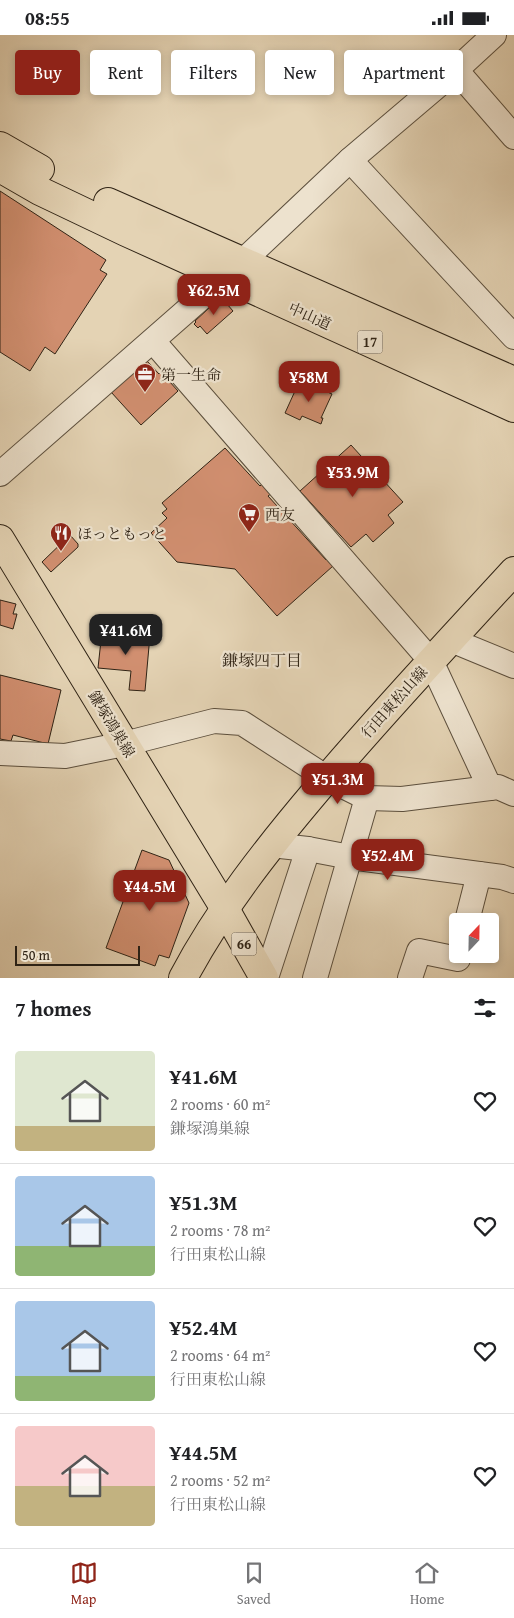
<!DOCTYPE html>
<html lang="en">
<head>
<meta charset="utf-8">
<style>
	:root { --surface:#fff; --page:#f6f6f6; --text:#202124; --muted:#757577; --line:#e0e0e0; --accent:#8f2418 }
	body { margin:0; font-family:"Gentium Book Plus","Noto Serif JP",serif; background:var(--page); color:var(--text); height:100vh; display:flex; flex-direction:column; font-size:19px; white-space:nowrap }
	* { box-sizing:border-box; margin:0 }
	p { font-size:16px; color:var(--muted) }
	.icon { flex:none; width:28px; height:28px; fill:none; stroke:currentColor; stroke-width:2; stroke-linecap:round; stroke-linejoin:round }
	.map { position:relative; height:943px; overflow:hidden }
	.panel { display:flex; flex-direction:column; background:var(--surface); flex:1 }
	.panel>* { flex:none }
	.hud { position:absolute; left:15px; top:15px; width:485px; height:45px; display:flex; gap:10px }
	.needle { width:32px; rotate:22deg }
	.fabs { position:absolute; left:449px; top:878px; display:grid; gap:10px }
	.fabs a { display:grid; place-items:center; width:50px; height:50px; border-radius:5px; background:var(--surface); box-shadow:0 2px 8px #0003; font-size:25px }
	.scale { position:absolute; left:15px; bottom:12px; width:125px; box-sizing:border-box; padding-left:5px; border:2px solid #2f2315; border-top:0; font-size:14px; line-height:18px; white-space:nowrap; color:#2f2315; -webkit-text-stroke:4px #ede2ce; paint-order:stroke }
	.price { position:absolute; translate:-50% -42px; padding:0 11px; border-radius:10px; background:var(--accent); color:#fff; font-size:16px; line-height:32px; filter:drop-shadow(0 1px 2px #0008) }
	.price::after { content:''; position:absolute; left:50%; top:30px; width:15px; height:11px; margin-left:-8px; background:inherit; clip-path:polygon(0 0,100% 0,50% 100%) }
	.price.active { background:#222; color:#fff }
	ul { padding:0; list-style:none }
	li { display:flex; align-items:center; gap:15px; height:125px; padding:0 15px }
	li+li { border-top:1px solid var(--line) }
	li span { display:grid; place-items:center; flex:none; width:140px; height:100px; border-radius:5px; color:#555 }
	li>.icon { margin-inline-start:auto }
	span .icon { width:60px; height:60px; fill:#fffc; stroke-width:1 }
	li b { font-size:21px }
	h2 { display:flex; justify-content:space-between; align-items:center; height:60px; padding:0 15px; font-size:21px }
	.tag { padding:0 18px; border-radius:5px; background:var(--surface); box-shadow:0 2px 8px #0003; font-size:18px; line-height:45px }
	.tag.active { background:var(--accent); color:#fff }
	.status { display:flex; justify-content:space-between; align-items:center; height:35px; padding:0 25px; background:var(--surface); direction:ltr }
	.status svg { height:14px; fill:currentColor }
	.tab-bar { display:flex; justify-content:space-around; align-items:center; height:70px; border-top:1px solid var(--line); background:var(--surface); font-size:14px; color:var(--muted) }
	.tab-bar a { display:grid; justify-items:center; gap:2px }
	.tab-bar .active { color:var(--accent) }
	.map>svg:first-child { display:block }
</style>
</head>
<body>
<div class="status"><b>08:55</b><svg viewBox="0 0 49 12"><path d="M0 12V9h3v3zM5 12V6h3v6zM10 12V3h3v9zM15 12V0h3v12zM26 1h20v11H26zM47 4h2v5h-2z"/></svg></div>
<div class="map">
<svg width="514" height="943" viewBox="0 0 514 943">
	<rect width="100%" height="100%" fill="#e4d3b4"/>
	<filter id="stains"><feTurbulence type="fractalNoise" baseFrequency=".004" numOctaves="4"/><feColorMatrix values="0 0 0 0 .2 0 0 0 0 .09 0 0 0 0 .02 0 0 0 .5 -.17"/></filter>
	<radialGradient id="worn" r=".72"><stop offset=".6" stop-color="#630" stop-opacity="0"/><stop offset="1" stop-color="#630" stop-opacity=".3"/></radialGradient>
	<g fill="#d18f70" stroke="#2f2315">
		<path d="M 0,156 L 106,225 L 100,235 L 107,239 L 55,319 L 45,312 L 30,336 L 0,317 Z"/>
		<path d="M 221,262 L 233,276 L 207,299 L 200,291 L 198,293 L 194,289 L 196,287 L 195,286 Z"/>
		<path d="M 147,326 L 159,339 L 161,337 L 178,356 L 141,390 L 111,357 Z"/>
		<path d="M 300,345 L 332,359 L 321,383 L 323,383 L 321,389 L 302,381 L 300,385 L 285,378 Z"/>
		<path d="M 351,410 L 403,467 L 388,480 L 394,488 L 373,507 L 366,499 L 351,512 L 300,456 Z"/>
		<path d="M 225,413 L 260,451 L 263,448 L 272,458 L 268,461 L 326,525 L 327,524 L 333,531 L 277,581 L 235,534 L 177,527 L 151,498 L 167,483 L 162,478 L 167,474 L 162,468 Z"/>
		<path d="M 70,500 L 78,509 L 78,512 L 51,537 L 42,527 Z"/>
		<path d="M 0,565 L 16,569 L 13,579 L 17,579 L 13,594 L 0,590 Z"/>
		<path d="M 102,596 L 150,600 L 145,656 L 129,655 L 131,636 L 98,633 Z"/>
		<path d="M 0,640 L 61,655 L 48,709 L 13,700 L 11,706 L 0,704 Z"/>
		<path d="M 142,815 L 169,825 L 189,868 L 169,923 L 159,920 L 155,931 L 106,913 Z"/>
	</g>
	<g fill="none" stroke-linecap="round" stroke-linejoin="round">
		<g stroke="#5c4f3d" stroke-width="26">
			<g id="minor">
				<path d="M 456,35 L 514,102"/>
				<path d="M 350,125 L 514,302"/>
				<path d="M 242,227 L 350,125 L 456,35 L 494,0"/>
				<path d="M 153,306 L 431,626 L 490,753"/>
				<path d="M 0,439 L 225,242"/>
				<path d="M 451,605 L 514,631"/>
				<path d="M 0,718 L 65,721 L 124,709 L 214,686 L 242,688 L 327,743 L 367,763 L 402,764 L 498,752 L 514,759"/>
				<path d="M 271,810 L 308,814 L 350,822 L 502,842 L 514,846"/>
				<path d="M 467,886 L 479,839"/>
				<path d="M 266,943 L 308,814"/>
				<path d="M 315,943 L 367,763"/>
				<path d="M 410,943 L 419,916 L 458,924 L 459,919"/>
			</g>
		</g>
		<g stroke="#2f2315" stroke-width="30">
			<g id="major">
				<path d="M 0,504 L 225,874 L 264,943"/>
				<path d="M 183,943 C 219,875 267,814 317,755 C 380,680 448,608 514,536"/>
			</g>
		</g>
		<g stroke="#2f2315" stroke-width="30">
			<g id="highway">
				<path d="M 0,111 L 40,134"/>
				<path d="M 0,133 L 40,156 L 126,197 L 514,373"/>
				<path d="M 108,167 L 514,346"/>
			</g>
		</g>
		<use href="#minor" stroke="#ede2ce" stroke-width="24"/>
		<use href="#major" stroke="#e4d3b4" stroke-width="28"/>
		<use href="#highway" stroke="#e4d3b4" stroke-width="28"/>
	</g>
	<defs>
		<g id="office-pin" transform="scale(1.125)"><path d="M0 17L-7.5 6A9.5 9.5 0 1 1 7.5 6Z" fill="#8f2418" stroke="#ede2ce"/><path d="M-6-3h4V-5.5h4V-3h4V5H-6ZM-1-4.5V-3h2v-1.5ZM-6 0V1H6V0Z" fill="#fff"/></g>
		<g id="supermarket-pin" transform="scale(1.125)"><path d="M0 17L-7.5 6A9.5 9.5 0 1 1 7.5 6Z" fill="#8f2418" stroke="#ede2ce"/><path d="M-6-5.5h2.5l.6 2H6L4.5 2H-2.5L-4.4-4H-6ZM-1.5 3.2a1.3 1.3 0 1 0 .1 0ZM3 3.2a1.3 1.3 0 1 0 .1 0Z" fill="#fff"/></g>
		<g id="restaurant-pin" transform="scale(1.125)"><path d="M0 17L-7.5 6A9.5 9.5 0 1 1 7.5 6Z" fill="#8f2418" stroke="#ede2ce"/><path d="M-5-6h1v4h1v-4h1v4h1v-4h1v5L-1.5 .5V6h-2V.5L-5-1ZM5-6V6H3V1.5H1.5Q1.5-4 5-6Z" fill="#fff"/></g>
	</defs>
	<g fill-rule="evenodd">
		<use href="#office-pin" x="145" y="339"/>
		<use href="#supermarket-pin" x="249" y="479"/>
		<use href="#restaurant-pin" x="61" y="498"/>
	</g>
	<g text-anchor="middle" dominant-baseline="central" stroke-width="4.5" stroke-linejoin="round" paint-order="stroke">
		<g fill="#ede2ce" stroke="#685c4c" stroke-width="1">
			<rect x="357.5" y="295.5" width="25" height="23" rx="4"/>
			<rect x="231.5" y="897.5" width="25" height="23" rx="4"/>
		</g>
		<g font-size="14" font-weight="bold" fill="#2f2315">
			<text x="370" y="307">17</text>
			<text x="244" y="909">66</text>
		</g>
		<g font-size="15" fill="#2f2315" stroke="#ede2ce">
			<text transform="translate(310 281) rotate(24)">中山道</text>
			<text transform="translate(394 667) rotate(-48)">行田東松山線</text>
			<text transform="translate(112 689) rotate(59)">鎌塚鴻巣線</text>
		</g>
		<g font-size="15" fill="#2f2315" stroke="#ede2ce" text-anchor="start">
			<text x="161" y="339">第一生命</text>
			<text x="265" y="479">西友</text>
			<text x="77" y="498">ほっともっと</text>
		</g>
		<g font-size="16" fill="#2f2315" stroke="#ede2ce">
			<text x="262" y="625">鎌塚四丁目</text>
		</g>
	</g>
	<rect width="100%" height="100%" filter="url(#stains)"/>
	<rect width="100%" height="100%" fill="url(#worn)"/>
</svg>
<div class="fabs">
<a><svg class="needle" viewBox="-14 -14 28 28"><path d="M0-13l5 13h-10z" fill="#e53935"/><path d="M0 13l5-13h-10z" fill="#757577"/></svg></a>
</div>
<div class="scale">50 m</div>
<b class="price" style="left:214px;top:281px">¥62.5M</b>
<b class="price" style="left:309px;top:368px">¥58M</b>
<b class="price" style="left:353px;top:463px">¥53.9M</b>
<b class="price active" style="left:126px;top:621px">¥41.6M</b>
<b class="price" style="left:338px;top:770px">¥51.3M</b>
<b class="price" style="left:388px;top:846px">¥52.4M</b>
<b class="price" style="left:150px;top:877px">¥44.5M</b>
<div class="hud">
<a class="tag active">Buy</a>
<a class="tag">Rent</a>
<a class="tag">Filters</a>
<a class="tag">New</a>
<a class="tag">Apartment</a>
</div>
</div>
<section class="panel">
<h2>7 homes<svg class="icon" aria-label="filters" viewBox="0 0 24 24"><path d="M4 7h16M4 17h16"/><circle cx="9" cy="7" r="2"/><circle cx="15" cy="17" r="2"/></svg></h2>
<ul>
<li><span style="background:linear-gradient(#dfe7d0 75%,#c2b280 0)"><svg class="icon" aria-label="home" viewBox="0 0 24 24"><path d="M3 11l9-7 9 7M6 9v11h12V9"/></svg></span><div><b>¥41.6M</b><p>2 rooms · 60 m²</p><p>鎌塚鴻巣線</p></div><svg class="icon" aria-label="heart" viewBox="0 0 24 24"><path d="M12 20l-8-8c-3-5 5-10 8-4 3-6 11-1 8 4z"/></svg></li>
<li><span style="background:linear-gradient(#a9c7e8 70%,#8fb573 0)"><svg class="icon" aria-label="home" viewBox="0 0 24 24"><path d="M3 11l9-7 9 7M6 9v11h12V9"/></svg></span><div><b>¥51.3M</b><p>2 rooms · 78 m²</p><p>行田東松山線</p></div><svg class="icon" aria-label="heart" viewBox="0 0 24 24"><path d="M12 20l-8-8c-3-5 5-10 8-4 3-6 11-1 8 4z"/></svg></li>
<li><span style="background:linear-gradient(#a9c7e8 75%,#8fb573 0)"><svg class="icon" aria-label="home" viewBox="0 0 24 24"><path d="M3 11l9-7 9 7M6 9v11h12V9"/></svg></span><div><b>¥52.4M</b><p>2 rooms · 64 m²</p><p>行田東松山線</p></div><svg class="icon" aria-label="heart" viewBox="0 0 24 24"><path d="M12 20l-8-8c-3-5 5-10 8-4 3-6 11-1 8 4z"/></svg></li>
<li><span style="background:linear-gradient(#f6c9c9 60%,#c2b280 0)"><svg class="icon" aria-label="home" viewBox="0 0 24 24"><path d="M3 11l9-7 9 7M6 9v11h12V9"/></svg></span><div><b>¥44.5M</b><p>2 rooms · 52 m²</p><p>行田東松山線</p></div><svg class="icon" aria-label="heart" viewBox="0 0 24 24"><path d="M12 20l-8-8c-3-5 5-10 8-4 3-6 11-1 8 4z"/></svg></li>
</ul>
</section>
<nav class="tab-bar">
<a class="active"><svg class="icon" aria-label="map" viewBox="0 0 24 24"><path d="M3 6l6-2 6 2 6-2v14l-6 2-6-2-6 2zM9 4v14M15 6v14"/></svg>Map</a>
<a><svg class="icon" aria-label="saved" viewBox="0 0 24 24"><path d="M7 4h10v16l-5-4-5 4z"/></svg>Saved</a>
<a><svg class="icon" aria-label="home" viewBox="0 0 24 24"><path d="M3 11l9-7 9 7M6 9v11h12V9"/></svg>Home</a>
</nav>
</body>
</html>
